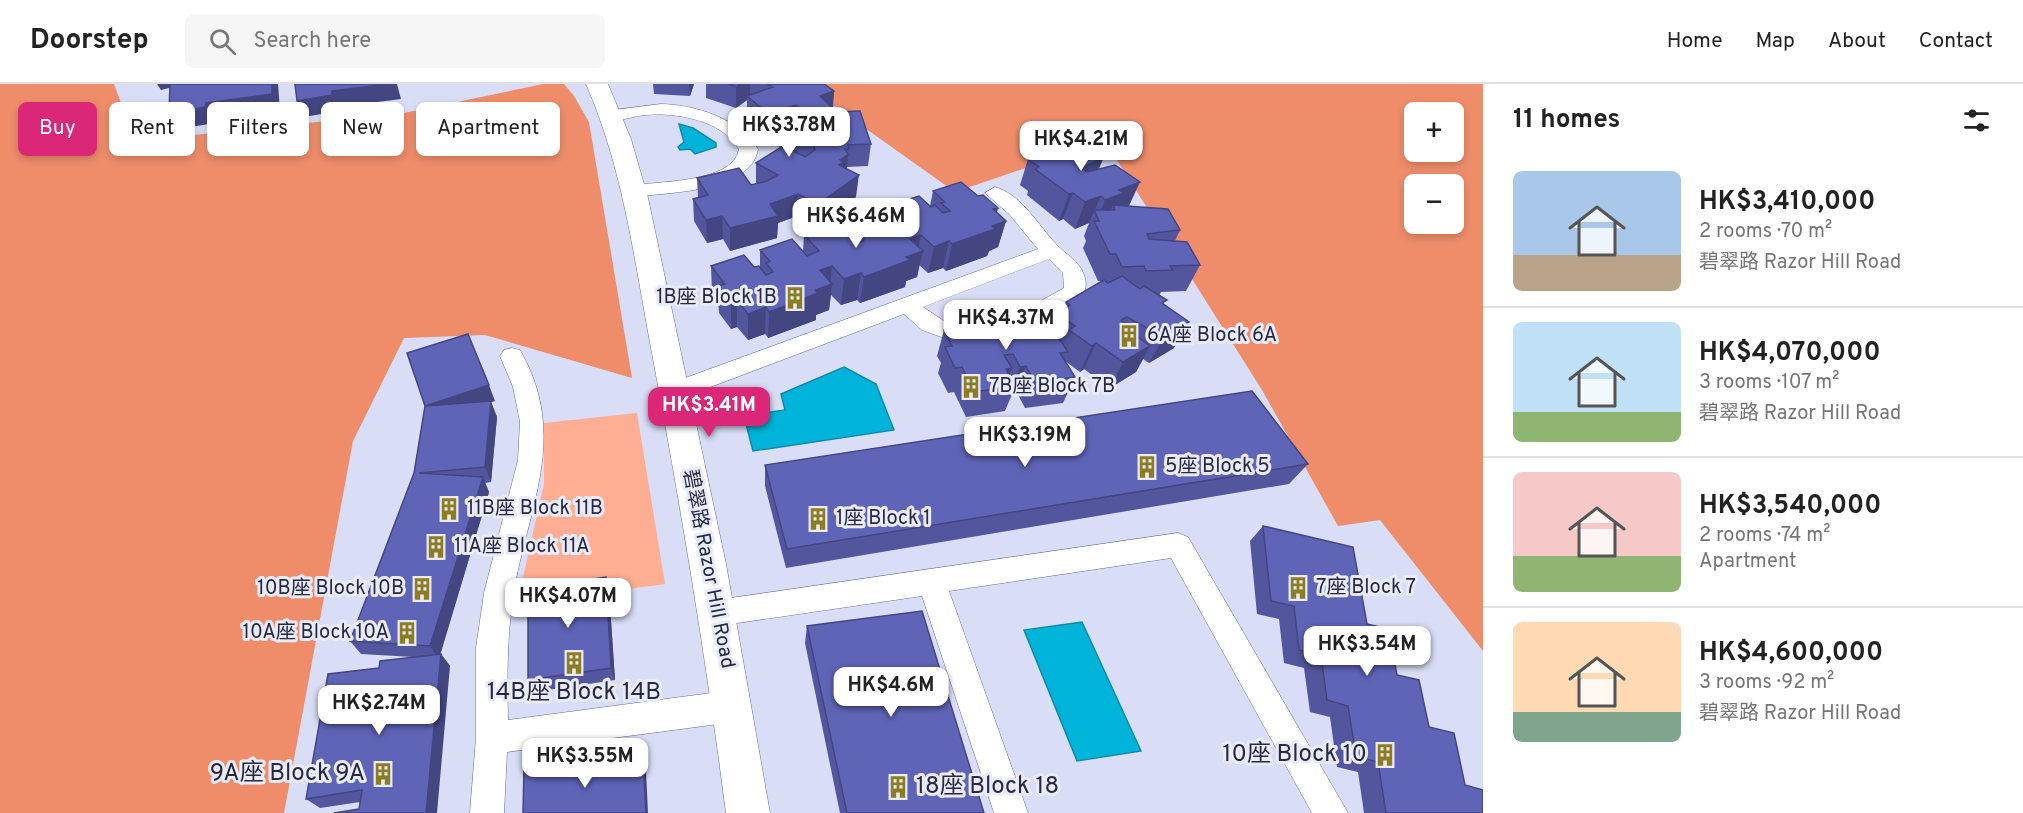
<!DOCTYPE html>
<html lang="en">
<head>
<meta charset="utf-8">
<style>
	:root { --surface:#fff; --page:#f6f6f6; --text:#222; --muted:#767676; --line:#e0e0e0; --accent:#db2777 }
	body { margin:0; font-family:Overpass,"Noto Sans TC",sans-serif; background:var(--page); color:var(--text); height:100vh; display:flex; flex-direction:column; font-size:22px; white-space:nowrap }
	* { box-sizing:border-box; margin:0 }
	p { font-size:20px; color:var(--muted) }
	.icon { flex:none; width:33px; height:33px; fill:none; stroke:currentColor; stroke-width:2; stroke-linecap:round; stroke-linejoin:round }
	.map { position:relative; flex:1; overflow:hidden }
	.sheet { display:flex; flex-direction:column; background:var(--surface); width:540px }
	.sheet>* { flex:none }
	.hud { position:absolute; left:18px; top:18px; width:570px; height:54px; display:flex; gap:12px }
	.controls { position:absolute; left:1404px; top:18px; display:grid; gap:12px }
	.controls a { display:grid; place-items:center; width:60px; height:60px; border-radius:9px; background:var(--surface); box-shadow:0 3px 9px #0003; font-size:30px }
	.price { position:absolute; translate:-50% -51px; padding:0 14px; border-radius:12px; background:#fff; color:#222; font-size:20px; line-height:39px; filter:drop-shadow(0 2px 3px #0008) }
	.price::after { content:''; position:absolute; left:50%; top:36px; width:18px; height:14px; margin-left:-9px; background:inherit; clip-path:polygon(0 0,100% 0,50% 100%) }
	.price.current { background:var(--accent); color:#fff }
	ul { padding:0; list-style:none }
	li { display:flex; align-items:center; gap:18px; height:150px; padding:0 30px }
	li+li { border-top:2px solid var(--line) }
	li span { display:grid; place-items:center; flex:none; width:168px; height:120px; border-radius:9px; color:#555 }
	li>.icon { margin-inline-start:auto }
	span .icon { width:72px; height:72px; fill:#fffc; stroke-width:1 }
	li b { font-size:26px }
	h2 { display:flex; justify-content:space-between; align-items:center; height:72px; padding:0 30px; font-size:26px }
	.tag { padding:0 21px; border-radius:9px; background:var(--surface); box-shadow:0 3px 9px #0003; font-size:21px; line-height:54px }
	.tag.current { background:var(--accent); color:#fff }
	header { display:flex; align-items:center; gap:36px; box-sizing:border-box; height:84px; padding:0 30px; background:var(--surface); border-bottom:2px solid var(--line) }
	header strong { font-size:28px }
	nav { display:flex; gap:33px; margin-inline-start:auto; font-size:21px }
	.search { width:420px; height:54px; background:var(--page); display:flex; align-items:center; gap:15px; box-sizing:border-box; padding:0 21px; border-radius:9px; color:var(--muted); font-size:22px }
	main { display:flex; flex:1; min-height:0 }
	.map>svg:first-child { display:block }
</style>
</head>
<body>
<header>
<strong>Doorstep</strong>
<div class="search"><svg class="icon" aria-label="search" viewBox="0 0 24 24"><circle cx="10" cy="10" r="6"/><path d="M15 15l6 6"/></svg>Search here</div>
<nav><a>Home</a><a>Map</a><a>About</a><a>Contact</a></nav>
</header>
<main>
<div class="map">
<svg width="1483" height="729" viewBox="0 0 1483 729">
	<rect width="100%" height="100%" fill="#d9ddf6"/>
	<path fill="#ffae93" d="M 637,329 L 665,500 L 517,520 L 544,400 L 544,339 Z"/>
	<g fill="#ef8d6b" fill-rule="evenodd">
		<path d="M 0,0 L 114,0 L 135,57 L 404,29 L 543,0 L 564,0 L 574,12 L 589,38 L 632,294 L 485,251 L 404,254 L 353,357 L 284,729 L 0,729 Z"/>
		<path d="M 803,0 L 1483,0 L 1483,567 L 1380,436 L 1338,442 L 1262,306 L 1105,57 L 955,108 ZM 1414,28 L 1454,28 L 1454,68 L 1414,68 ZM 1414,100 L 1454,100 L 1454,140 L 1414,140 Z"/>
	</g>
	<g fill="#00b4d9" stroke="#0c8aab" stroke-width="1.5">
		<path d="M 679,40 L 693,44 L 716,59 L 716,63 L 695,70 L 690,65 L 680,66 L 678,63 L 684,58 Z"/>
		<path d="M 844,283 L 876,300 L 894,346 L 753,367 L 744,332 L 785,326 L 781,310 Z"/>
		<path d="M 1082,538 L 1141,667 L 1077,677 L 1024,546 Z"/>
	</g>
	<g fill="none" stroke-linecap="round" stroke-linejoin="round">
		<g stroke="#676ba3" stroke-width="1">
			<g id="lane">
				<path d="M 661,20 C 696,21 738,34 758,65 C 751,109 668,108 633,113 L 626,111 L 623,107 L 626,103 C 654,96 733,101 739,65 C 722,36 675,28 645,31 C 634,32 622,37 612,36 C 606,36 607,35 604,31 L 607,27 Z"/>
				<path d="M 995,103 C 1021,110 1039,142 1056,160 C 1066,171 1079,176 1084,191 C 1087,199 1086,206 1082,213 L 1034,240 L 947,255 L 922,246 L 904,230 L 684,313 L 675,316 L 666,313 L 663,307 L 666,301 L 1038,165 L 1009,130 L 985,109 ZM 1049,175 L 1063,189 L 1064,204 L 1021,228 L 947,239 L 923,223 Z"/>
				<path d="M 512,264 L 520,266 C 570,353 527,424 513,512 C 507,554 507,593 508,636 L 734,606 L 745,611 L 750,622 L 745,633 L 734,638 L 507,668 L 504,729 L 470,729 L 476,654 L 476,564 L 484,509 L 518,376 L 520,338 L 513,303 L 500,272 L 504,266 Z"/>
				<path d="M 1178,449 L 1188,453 L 1348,729 L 1312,729 L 1171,474 L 949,507 L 1028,729 L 994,729 L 922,512 L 717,542 L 707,539 L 702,529 L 707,519 L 717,516 Z"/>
			</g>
		</g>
		<g stroke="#676ba3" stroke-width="1">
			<path id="street" d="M 586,0 L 608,0 L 631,55 L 648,114 L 726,480 L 770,729 L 726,729 C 706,573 680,418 651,264 C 634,174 623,84 586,0 Z"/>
		</g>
		<use href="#lane" fill="#fff" fill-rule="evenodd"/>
		<use href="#street" fill="#fff" fill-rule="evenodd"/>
	</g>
	<g fill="#53569d">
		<path d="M 653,0 L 694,0 L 690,12 L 654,10 Z"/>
		<path d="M 706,0 L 824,0 L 834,7 L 833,24 L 871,60 L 868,82 L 847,83 L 847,85 L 856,113 L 816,142 L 797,132 L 778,139 L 777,154 L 730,167 L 723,155 L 707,159 L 694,137 L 693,115 L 698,114 L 697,94 L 751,101 L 756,100 L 756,79 L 780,64 L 778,59 L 779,48 L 769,52 L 747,33 L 747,16 L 736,24 L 706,14 Z"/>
		<path d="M 1039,66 L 1099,85 L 1129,122 L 1180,146 L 1175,157 L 1200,181 L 1186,207 L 1161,208 L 1159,212 L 1164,221 L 1174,264 L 1149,279 L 1143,275 L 1136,288 L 1110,304 L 1084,285 L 1080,288 L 1065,277 L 1075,293 L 1063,319 L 1025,324 L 1016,307 L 1013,308 L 1005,327 L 966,333 L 954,308 L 948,309 L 938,289 L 941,279 L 937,272 L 944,246 L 960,244 L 961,239 L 1019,235 L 1048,249 L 1056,229 L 1063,225 L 1066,218 L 1104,197 L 1098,197 L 1083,164 L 1086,157 L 1084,152 L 1089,139 L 1075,145 L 1063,135 L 1059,137 L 1027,111 L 1028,107 L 1020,101 L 1028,75 L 1038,71 Z"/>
		<path d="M 933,107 L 997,129 L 1006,137 L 998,163 L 989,167 L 987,172 L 946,187 L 943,184 L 928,189 L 919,181 L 917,193 L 906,197 L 905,203 L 860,219 L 857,216 L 841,221 L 831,211 L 829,226 L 816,231 L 816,236 L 768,254 L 765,250 L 748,256 L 737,243 L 731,245 L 719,229 L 718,217 L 712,209 L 711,182 L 760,183 L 760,166 L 803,167 L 804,151 L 845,152 L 848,151 L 850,136 L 888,134 L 890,121 L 930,122 Z"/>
		<path d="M 495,317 L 491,318 L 497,333 L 491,398 L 485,399 L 489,408 L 440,570 L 441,570 L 450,582 L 359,725 L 360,718 L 320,724 L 306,715 L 379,584 L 413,573 L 361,570 L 350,557 L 414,389 L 425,322 Z"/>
		<path d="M 1308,380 L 1289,400 L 786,484 L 765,402 L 765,381 Z"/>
		<path d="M 1263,442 L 1367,540 L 1429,643 L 1483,729 L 1364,729 L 1358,688 L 1337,683 L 1330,633 L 1310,628 L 1304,584 L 1284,579 L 1279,535 L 1257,530 L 1250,457 Z"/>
		<path d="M 609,507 L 615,596 L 534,608 L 528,596 Z"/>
		<path d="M 807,542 L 984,729 L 840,729 L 805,559 Z"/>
	</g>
	<g fill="#434680">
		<path d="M 157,0 L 185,0 L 161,6 Z"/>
		<path d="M 272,0 L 278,0 L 280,26 L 215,35 L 215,39 L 178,45 L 169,29 Z"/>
		<path d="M 388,0 L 397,0 L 401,15 L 338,23 L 339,27 L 304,33 L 297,17 L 332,7 Z"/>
		<path d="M 689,0 L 694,0 L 690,12 Z"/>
		<path d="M 740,0 L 750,0 L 750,13 L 747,12 L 747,16 L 736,24 L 736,3 Z"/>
		<path d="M 834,7 L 832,29 L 820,12 Z"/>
		<path d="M 796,21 L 795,43 L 779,37 L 779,48 L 769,52 L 769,30 Z"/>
		<path d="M 848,71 L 846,93 L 837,104 L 840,76 Z"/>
		<path d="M 1104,73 L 1093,99 L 1073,110 L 1082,84 Z"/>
		<path d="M 859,91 L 856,113 L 816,142 L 818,120 Z"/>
		<path d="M 1140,98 L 1128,124 L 1115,126 L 1113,121 L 1106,138 L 1098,134 L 1105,116 L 1119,106 Z"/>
		<path d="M 1073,109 L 1063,135 L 1059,137 L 1069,110 Z"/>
		<path d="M 798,110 L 797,132 L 778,139 L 777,154 L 730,167 L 730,144 L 770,120 Z"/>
		<path d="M 1101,112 L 1089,139 L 1075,145 L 1085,118 Z"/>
		<path d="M 998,124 L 993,142 L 1006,137 L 998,163 L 989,167 L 987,172 L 946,187 L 952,160 L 993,125 Z"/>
		<path d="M 722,132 L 723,155 L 707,159 L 706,136 Z"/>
		<path d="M 921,151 L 917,169 L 923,167 L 917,193 L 906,197 L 905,203 L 860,219 L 864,193 L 910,155 Z"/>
		<path d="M 949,157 L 943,184 L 928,189 L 934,163 Z"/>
		<path d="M 832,182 L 830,201 L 832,200 L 829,226 L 816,231 L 816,236 L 768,254 L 769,228 L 820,186 Z"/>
		<path d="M 861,189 L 857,216 L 841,221 L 844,195 Z"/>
		<path d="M 737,216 L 737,243 L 731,245 L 731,219 Z"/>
		<path d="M 766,223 L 765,250 L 748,256 L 748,230 Z"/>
		<path d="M 1189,238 L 1174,264 L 1149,279 L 1164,253 Z"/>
		<path d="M 1096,259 L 1084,285 L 1080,288 L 1092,262 Z"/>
		<path d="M 1150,262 L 1136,288 L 1110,304 L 1123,278 Z"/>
		<path d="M 1026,282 L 1016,307 L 1013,308 L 1015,302 L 1013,302 L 1020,283 Z"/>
		<path d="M 1012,284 L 1004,303 L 1006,285 Z"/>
		<path d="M 489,301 L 495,317 L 491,318 L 497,333 L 491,398 L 485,383 L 425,322 Z"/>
		<path d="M 483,393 L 489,408 L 439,575 L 430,562 Z"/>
		<path d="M 606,493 L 609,507 L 615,596 L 611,584 Z"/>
		<path d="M 441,570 L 450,582 L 437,729 L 426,729 Z"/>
		<path d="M 643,676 L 646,687 L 648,729 L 646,729 Z"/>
	</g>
	<g fill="#6064b7" stroke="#434680" stroke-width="1.5">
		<path d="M 170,0 L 272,0 L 272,10 L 206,19 L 206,23 L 169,29 Z"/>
		<path d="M 295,0 L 388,0 L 332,7 L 332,11 L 297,17 Z"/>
		<path d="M 729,0 L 740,0 L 736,3 Z"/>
		<path d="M 767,0 L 824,0 L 834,7 L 820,12 L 837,28 L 860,27 L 871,60 L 848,61 L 849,65 L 845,65 L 848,71 L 840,76 L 844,78 L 839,81 L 859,91 L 818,120 L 798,110 L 770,120 L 778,132 L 730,144 L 722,132 L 706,136 L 693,115 L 708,111 L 697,94 L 739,84 L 751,101 L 767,97 L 778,91 L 756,79 L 783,62 L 805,73 L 815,66 L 813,57 L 784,59 L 779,37 L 807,35 L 804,27 L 796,21 L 769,30 L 747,12 L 773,3 Z"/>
		<path d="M 1081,57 L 1104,73 L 1082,84 L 1087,88 L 1115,81 L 1140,98 L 1119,106 L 1124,109 L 1105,116 L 1101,112 L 1085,118 L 1073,109 L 1069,110 L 1035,85 L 1039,83 L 1028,75 L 1043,69 L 1039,66 L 1057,61 L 1061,64 Z"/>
		<path d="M 961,98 L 978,112 L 983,111 L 998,124 L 993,125 L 1006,137 L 992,142 L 995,145 L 952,160 L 949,157 L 934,163 L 921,151 L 910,155 L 923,167 L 906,173 L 910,176 L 864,193 L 861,189 L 844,195 L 832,182 L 820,186 L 832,200 L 815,206 L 818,209 L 769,228 L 766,223 L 748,230 L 737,216 L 731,219 L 718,202 L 725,200 L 711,182 L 744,171 L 754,183 L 759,182 L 766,191 L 773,188 L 766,179 L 770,177 L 760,166 L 792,155 L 807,172 L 819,167 L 804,151 L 834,141 L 845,152 L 850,150 L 858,158 L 861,158 L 864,156 L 856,148 L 860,146 L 850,136 L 879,125 L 895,141 L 901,139 L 906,137 L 890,121 L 919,112 L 931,123 L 935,121 L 943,129 L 950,127 L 941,119 L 945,118 L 933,107 Z"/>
		<path d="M 1113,121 L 1168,125 L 1180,146 L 1147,150 L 1149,155 L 1187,158 L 1200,181 L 1170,182 L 1173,186 L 1146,187 L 1144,182 L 1122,183 L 1116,170 L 1110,170 L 1094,137 L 1099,137 L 1094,126 L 1115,126 Z"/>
		<path d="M 1122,192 L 1140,205 L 1144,202 L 1167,216 L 1162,219 L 1189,238 L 1164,253 L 1127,233 L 1121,236 L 1135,246 L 1131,248 L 1150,262 L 1123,278 L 1096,259 L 1092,262 L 1069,246 L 1075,242 L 1056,229 L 1070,221 L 1066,218 L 1104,196 L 1108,199 Z"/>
		<path d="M 1017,231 L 1019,235 L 1038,233 L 1048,249 L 1055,248 L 1068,268 L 1060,269 L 1075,293 L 1035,299 L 1026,282 L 1020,283 L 1013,270 L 1004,271 L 1012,284 L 1006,285 L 1015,302 L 974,308 L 962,283 L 955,284 L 945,263 L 952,262 L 944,246 L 964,243 L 961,239 Z"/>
		<path d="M 468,250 L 489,301 L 425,322 L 491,317 L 485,383 L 419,389 L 483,393 L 430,562 L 350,557 L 414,389 L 425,322 L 407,269 Z"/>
		<path d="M 1252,307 L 1308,380 L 787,465 L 765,381 Z"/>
		<path d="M 1263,442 L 1353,463 L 1367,540 L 1388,545 L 1397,591 L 1419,596 L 1429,643 L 1454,649 L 1465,701 L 1483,706 L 1483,729 L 1386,729 L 1378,678 L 1356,672 L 1348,622 L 1327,616 L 1321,571 L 1299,566 L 1294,522 L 1271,517 Z"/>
		<path d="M 606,493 L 611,584 L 528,596 L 528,505 Z"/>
		<path d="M 922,527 L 984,729 L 847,729 L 807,542 Z"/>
		<path d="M 441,570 L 426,729 L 334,729 L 359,725 L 362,706 L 306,715 L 328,590 L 379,584 L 380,577 Z"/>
		<path d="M 589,676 L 589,684 L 643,676 L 646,729 L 523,729 L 524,684 Z"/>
	</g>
	<defs>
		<g id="building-bare" transform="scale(1.8)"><path d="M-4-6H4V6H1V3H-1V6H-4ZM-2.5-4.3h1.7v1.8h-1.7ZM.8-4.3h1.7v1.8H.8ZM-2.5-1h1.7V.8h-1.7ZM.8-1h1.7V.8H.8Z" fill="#8c7d23" stroke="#e9ebf8" stroke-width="2.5" paint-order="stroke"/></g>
	</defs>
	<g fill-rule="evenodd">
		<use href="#building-bare" x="795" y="214"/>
		<use href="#building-bare" x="1129" y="252"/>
		<use href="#building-bare" x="971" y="303"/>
		<use href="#building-bare" x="1147" y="383"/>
		<use href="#building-bare" x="449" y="425"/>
		<use href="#building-bare" x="818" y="435"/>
		<use href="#building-bare" x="436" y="463"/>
		<use href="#building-bare" x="1298" y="504"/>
		<use href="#building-bare" x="422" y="505"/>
		<use href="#building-bare" x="407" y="549"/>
		<use href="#building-bare" x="574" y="579"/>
		<use href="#building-bare" x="1385" y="671"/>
		<use href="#building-bare" x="383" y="690"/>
		<use href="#building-bare" x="898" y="703"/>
	</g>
	<g text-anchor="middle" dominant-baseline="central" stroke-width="6" stroke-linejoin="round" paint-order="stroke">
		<g font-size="20" fill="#272941" stroke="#e9ebf8" text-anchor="start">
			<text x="777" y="214" text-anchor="end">1B座 Block 1B</text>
			<text x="1147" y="252">6A座 Block 6A</text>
			<text x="989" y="303">7B座 Block 7B</text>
			<text x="1165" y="383">5座 Block 5</text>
			<text x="467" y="425">11B座 Block 11B</text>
			<text x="836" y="435">1座 Block 1</text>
			<text x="454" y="463">11A座 Block 11A</text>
			<text x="1316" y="504">7座 Block 7</text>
			<text x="404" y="505" text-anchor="end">10B座 Block 10B</text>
			<text x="389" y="549" text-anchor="end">10A座 Block 10A</text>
		</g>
		<g font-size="20" fill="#272941" stroke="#e9ebf8">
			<text transform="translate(708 485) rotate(79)">碧翠路 Razor Hill Road</text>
		</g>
		<g font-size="24" fill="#272941" stroke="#e9ebf8" text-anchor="end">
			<text x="574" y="609" text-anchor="middle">14B座 Block 14B</text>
			<text x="1367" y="671">10座 Block 10</text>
			<text x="365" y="690">9A座 Block 9A</text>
			<text x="916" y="703" text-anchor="start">18座 Block 18</text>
		</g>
	</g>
</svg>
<div class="controls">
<a>+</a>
<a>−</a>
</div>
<b class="price" style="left:789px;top:74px">HK$3.78M</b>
<b class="price" style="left:1081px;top:88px">HK$4.21M</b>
<b class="price" style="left:856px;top:165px">HK$6.46M</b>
<b class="price" style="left:1006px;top:267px">HK$4.37M</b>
<b class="price current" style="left:709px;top:354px">HK$3.41M</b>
<b class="price" style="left:1025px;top:384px">HK$3.19M</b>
<b class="price" style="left:568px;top:545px">HK$4.07M</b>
<b class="price" style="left:1367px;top:593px">HK$3.54M</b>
<b class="price" style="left:891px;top:634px">HK$4.6M</b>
<b class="price" style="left:379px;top:652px">HK$2.74M</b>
<b class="price" style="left:585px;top:705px">HK$3.55M</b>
<div class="hud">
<a class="tag current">Buy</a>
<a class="tag">Rent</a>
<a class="tag">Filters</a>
<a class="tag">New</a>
<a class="tag">Apartment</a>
</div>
</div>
<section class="sheet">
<h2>11 homes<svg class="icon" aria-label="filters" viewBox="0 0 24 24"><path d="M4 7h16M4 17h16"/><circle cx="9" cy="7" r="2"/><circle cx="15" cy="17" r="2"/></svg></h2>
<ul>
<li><span style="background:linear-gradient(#a9c7e8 70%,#b9a48a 0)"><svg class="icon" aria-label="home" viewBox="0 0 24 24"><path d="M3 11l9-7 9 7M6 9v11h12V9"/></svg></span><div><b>HK$3,410,000</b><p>2 rooms · 70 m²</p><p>碧翠路 Razor Hill Road</p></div></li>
<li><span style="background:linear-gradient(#bfe0f5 75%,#8fb573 0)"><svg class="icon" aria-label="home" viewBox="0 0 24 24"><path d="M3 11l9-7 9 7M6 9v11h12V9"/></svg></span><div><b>HK$4,070,000</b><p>3 rooms · 107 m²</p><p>碧翠路 Razor Hill Road</p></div></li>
<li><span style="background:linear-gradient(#f6c9c9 70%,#8fb573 0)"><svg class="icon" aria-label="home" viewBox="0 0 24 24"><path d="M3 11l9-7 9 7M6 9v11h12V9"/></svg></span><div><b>HK$3,540,000</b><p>2 rooms · 74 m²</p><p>Apartment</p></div></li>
<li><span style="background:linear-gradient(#ffd9b3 75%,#7fa58c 0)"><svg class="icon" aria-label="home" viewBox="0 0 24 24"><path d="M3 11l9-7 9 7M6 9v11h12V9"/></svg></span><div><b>HK$4,600,000</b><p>3 rooms · 92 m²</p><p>碧翠路 Razor Hill Road</p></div></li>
</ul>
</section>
</main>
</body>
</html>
